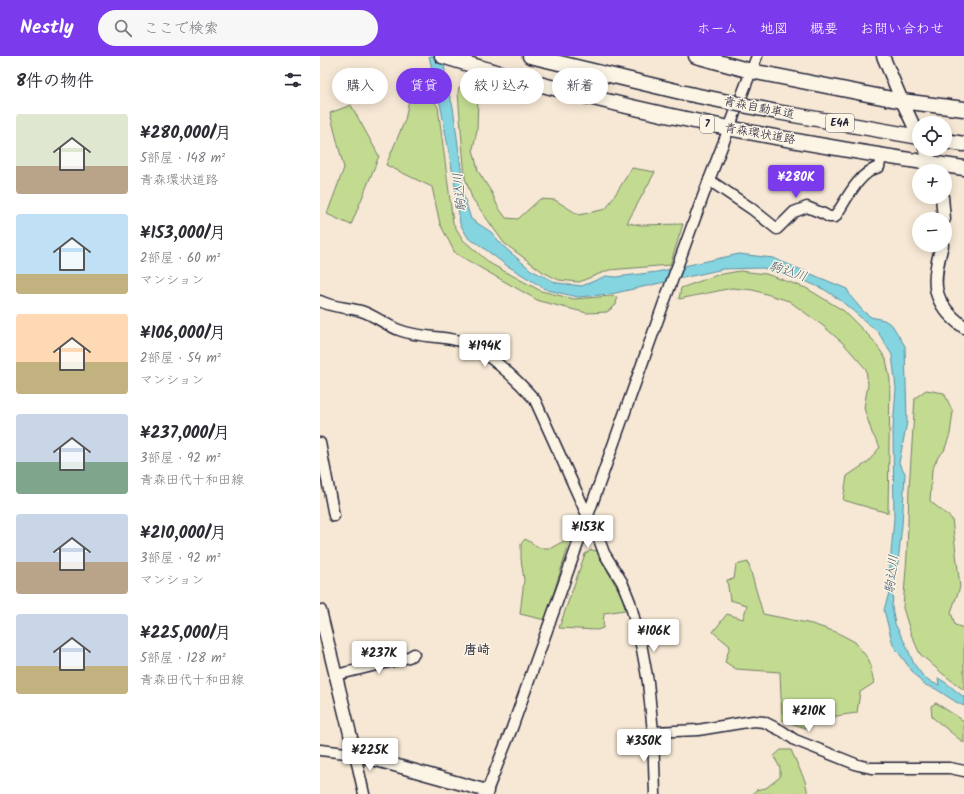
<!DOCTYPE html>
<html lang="ja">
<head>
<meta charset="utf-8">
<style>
	:root { --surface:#fff; --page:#f7f7f7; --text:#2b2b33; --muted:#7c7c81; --accent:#7c3aed }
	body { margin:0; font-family:Kalam,"Klee One",sans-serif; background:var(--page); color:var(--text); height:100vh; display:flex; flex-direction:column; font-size:15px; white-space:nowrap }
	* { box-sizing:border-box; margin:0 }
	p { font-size:13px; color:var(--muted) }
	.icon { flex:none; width:22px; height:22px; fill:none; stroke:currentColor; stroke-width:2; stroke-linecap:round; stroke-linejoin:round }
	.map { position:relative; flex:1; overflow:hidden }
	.details { display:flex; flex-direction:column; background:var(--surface); width:320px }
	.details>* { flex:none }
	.banner { position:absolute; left:12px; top:12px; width:380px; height:36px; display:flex; gap:8px }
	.controls { position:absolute; left:592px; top:60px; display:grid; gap:8px }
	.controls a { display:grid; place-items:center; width:40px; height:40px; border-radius:50%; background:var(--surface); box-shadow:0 2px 10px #0003; font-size:20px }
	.price { position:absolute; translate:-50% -34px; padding:0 9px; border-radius:4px; background:#fff; color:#222; font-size:13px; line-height:26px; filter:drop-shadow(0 1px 2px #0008) }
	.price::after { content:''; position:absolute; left:50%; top:24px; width:12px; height:9px; margin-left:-6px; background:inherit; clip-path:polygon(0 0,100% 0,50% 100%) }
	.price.on { background:var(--accent); color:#fff }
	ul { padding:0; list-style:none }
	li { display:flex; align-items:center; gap:12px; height:100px; padding:0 16px }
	li span { display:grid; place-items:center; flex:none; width:112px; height:80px; border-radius:4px; color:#555 }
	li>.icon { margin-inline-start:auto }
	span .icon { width:48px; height:48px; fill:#fffc; stroke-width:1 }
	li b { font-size:17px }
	h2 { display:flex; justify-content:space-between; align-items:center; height:48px; padding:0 16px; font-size:17px }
	.tag { padding:0 14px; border-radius:18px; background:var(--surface); box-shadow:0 2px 10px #0003; font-size:14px; line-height:36px }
	.tag.on { background:var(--accent); color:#fff }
	header { display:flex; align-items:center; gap:24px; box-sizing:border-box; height:56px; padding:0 20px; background:var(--accent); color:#fff }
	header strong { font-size:19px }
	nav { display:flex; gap:22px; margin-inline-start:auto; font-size:14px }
	.search { width:280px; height:36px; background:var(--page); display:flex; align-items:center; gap:10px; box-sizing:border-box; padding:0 14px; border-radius:22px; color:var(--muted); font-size:15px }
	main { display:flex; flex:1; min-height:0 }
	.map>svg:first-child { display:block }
</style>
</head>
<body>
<header>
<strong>Nestly</strong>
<div class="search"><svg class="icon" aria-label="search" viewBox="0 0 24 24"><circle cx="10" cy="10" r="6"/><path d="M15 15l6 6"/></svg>ここで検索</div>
<nav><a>ホーム</a><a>地図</a><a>概要</a><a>お問い合わせ</a></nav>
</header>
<main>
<section class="details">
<h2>8件の物件<svg class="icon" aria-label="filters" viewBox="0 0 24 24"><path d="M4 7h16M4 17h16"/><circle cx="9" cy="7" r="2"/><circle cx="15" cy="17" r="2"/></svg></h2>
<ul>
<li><span style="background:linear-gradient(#dfe7d0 65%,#b9a48a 0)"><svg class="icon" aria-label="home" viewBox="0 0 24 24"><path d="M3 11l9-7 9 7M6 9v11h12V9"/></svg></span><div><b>¥280,000/月</b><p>5部屋 · 148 m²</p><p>青森環状道路</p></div></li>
<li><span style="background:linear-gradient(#bfe0f5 75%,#c2b280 0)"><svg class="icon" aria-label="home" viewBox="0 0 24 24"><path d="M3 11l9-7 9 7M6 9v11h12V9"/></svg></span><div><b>¥153,000/月</b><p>2部屋 · 60 m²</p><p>マンション</p></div></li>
<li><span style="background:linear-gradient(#ffd9b3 60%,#c2b280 0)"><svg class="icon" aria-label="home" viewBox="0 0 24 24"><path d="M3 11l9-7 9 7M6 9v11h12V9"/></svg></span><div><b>¥106,000/月</b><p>2部屋 · 54 m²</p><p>マンション</p></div></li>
<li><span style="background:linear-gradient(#c9d6e8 60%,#7fa58c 0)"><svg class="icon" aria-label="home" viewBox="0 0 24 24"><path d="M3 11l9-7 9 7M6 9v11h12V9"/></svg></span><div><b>¥237,000/月</b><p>3部屋 · 92 m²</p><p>青森田代十和田線</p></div></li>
<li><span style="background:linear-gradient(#c9d6e8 60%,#b9a48a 0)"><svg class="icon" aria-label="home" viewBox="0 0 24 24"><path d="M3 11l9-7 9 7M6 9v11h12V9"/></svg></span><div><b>¥210,000/月</b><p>3部屋 · 92 m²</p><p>マンション</p></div></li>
<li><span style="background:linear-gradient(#c9d6e8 65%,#c2b280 0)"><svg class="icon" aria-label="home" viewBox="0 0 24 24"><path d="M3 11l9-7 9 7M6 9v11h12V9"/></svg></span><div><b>¥225,000/月</b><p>5部屋 · 128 m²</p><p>青森田代十和田線</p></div></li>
</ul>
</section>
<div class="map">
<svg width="644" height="738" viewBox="0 0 644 738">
	<rect width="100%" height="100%" fill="#f6e8d4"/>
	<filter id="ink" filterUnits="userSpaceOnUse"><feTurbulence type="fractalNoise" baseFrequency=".025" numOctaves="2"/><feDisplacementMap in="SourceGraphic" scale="8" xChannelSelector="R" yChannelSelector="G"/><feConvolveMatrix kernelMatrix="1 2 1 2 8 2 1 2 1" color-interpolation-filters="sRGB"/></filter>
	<g filter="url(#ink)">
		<g fill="#c3db91" stroke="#727e66">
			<path d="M 100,24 L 118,51 L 133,167 L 143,184 L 171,208 L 221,235 L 254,243 L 291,240 L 297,241 L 296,249 L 287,256 L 267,257 L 219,245 L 166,215 L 135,197 L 120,168 L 112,131 L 66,109 L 85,64 L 89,43 L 94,27 Z"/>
			<path d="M 139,31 L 153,34 L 158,42 L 157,74 L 153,93 L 158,115 L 172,137 L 178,151 L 186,162 L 198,163 L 220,143 L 235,144 L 259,159 L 286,153 L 312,112 L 335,116 L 307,167 L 321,169 L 363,168 L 350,209 L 289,214 L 259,226 L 239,224 L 223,216 L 184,187 L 152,142 L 145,122 L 138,37 Z"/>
			<path d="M 31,49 L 59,100 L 31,169 L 7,158 L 24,112 L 10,57 Z"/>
			<path d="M 420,215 L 446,218 L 486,232 L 524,255 L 553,284 L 566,303 L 570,324 L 568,457 L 523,444 L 527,420 L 548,406 L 560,391 L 552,377 L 544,352 L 548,329 L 546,313 L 524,288 L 502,269 L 469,245 L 433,234 L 412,232 L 359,243 L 361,232 L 397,219 Z"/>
			<path d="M 606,334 L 624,337 L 633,356 L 630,378 L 624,395 L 618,401 L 612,414 L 610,445 L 632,463 L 640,531 L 631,556 L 635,569 L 644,572 L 644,634 L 623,618 L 600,598 L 591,578 L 583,552 L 587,499 L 589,433 L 595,342 Z"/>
			<path d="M 205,483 L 220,492 L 231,492 L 242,486 L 250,485 L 225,564 L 200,558 L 204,524 L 201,503 L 201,488 Z"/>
			<path d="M 271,494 L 278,495 L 280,502 L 303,542 L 305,554 L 284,557 L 283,572 L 277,574 L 239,572 L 265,498 Z"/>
			<path d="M 428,506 L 443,558 L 492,568 L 516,576 L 535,586 L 549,604 L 554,627 L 540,636 L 537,657 L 522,659 L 497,664 L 488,673 L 462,664 L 460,616 L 416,613 L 405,606 L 410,590 L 393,576 L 407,558 L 423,563 L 427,549 L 410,544 L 407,524 L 414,523 L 416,509 Z"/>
			<path d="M 616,647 L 644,665 L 644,687 L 612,661 L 611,650 Z"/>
			<path d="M 461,694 L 471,694 L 485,725 L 488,738 L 433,738 L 436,734 L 446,732 L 460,721 L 460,712 L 454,700 Z"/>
		</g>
		<path fill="#85d5e1" stroke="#5d8d9f" d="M 109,0 L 123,0 L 127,31 L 133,51 L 141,112 L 143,138 L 151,163 L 171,176 L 184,191 L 211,214 L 237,227 L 262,230 L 286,220 L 296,221 L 337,216 L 419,198 L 453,202 L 527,233 L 531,241 L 543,255 L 551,261 L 564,264 L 572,269 L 585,290 L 587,366 L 579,407 L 585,417 L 582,469 L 578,506 L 575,515 L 572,551 L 575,568 L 586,589 L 594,608 L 603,620 L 613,627 L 619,629 L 618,622 C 628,627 635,635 644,641 L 644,650 L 636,646 L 616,633 L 603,628 L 592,615 L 573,589 L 564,554 L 569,537 L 570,510 L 574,462 L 573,372 L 576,332 L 572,299 L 558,276 L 520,244 L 505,234 L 483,224 L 443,212 L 403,213 L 291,238 L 258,241 L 227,234 L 186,209 L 157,187 L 149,183 L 140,168 L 137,141 L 121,52 Z"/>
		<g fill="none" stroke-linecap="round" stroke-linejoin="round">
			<g stroke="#22223b" stroke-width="13">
				<g id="minor">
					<path d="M 389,124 L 432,153 L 457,173 L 474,156 L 487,151 L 504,158 L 509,161 L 515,161 C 526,144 539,116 559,111 L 561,100"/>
					<path d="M 0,245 C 13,252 27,251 41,255 C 54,259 66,269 79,274 C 97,281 117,280 136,284 C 163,291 197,323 215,344 L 268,461 L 276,475 L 284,497 L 302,526 L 310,546 L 322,593 L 328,626 L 333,676 L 335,738"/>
					<path d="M 0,387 L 14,460"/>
					<path d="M 16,619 L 89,601 L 94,598"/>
					<path d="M 333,676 L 378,674 L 433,665 L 444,666 L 462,675 L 475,684 L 538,709 L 551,712 L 630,712 L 644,715"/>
					<path d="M 0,694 L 35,698 L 44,738"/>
					<path d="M 167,735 L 192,672 L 346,241 L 389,124 L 437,0"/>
				</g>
			</g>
			<g stroke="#22223b" stroke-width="15">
				<g id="major">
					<path d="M 563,0 L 582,45 L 599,81"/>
					<path d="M 605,93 L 615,115"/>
					<path d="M 622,141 L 624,163"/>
					<path d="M 622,189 C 612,226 610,246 644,271"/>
					<path d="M 0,555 L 35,698 L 167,735 L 166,738"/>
				</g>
			</g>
			<g stroke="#22223b" stroke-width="17">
				<g id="highway">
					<path d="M 122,0 C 292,53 468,87 644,112"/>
					<path d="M 210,0 L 369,38"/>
					<path d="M 376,0 L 431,15 L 582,45 L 644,53"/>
					<path d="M 457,56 L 599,81"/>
					<path d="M 625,85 L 644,88"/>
				</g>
			</g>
			<use href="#minor" stroke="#fcf5e5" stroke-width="10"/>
			<use href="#major" stroke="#fcf5e5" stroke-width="12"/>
			<use href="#highway" stroke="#fcf5e5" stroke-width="14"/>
			<g stroke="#22223b" stroke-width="17" stroke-linecap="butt">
				<path id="highway-bridge" d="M 369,38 L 457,56"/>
			</g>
			<use href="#highway-bridge" stroke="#fcf5e5" stroke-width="14"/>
		</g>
	</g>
	<g text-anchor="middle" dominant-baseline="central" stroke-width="3" stroke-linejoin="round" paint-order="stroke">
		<g fill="#fcf5e5" stroke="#63616e" stroke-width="1">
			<rect x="506" y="58" width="28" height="18" rx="3"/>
			<rect x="380" y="59" width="14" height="18" rx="3"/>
		</g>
		<g font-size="11" font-weight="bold" fill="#22223b">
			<text x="520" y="67">E4A</text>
			<text x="387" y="68">7</text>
		</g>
		<g font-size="12" fill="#22223b" stroke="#fcf5e5">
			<text transform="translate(439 52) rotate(11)">青森自動車道</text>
			<text transform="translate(440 78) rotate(10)">青森環状道路</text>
		</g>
		<g font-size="13" font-style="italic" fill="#40586d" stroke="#fcf5e5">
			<text transform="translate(140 136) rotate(-96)">駒込川</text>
			<text transform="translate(468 216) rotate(18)">駒込川</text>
			<text transform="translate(572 518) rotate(-84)">駒込川</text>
		</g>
		<g font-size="13" font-weight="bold" fill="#22223b" stroke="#fcf5e5">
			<text x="157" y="594">唐崎</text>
		</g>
	</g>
</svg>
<div class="controls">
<a><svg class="icon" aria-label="locate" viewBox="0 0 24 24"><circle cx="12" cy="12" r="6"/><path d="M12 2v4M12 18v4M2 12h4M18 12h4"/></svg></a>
<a>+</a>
<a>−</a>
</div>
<b class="price on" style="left:476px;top:143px">¥280K</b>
<b class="price" style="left:165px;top:312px">¥194K</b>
<b class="price" style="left:268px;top:493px">¥153K</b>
<b class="price" style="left:334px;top:597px">¥106K</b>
<b class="price" style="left:59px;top:619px">¥237K</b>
<b class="price" style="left:489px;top:677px">¥210K</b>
<b class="price" style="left:324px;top:707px">¥350K</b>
<b class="price" style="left:50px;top:716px">¥225K</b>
<div class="banner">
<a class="tag">購入</a>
<a class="tag on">賃貸</a>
<a class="tag">絞り込み</a>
<a class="tag">新着</a>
</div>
</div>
</main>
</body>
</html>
